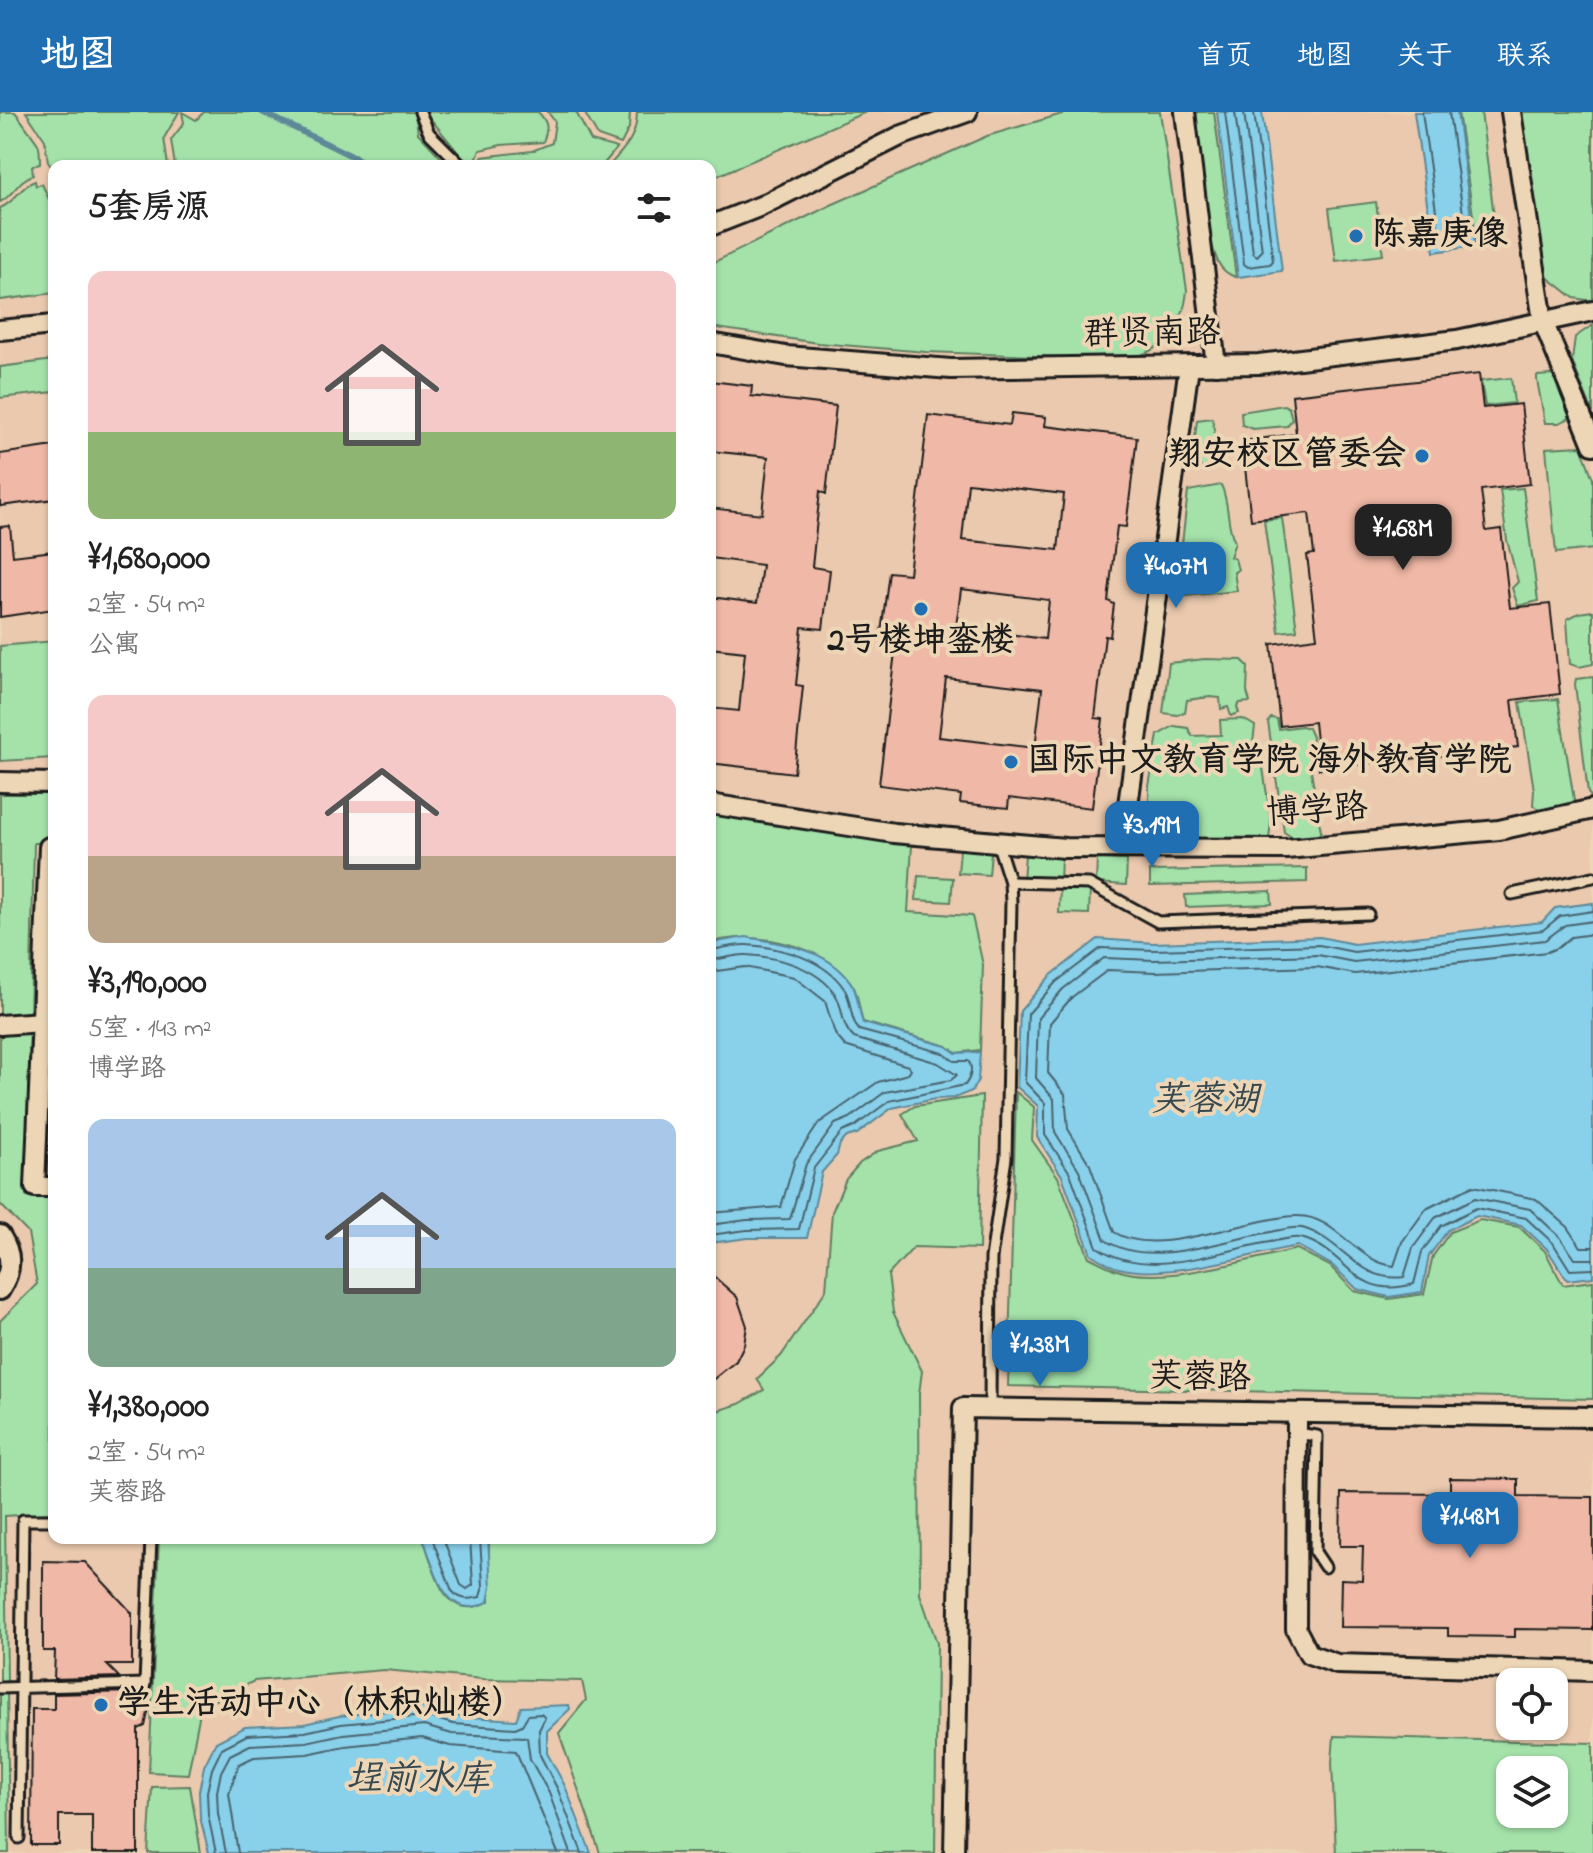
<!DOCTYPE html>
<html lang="zh">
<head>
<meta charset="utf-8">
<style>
	:root { --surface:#fff; --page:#f2f2f2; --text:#222; --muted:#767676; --accent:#1f6fb2 }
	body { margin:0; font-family:"Indie Flower","LXGW WenKai TC",sans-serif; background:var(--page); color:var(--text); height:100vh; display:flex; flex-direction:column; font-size:30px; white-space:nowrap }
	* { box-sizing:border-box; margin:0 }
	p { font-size:26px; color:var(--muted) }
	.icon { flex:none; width:44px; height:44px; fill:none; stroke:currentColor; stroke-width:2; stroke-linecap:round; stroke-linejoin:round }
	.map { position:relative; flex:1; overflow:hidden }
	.sheet { position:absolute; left:48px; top:48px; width:668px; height:1384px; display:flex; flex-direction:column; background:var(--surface); border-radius:16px; box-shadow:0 2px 6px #0004 }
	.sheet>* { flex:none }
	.fabs { position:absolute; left:1496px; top:1556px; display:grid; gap:16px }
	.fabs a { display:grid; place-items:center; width:72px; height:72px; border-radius:16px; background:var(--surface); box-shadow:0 2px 6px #0004; font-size:40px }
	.price { position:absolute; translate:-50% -68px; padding:0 18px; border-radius:16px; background:var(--accent); color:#fff; font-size:26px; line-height:52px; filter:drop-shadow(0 2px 4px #0008) }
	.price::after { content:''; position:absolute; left:50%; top:48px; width:24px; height:18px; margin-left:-12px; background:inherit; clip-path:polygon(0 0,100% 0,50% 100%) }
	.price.current { background:#222; color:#fff }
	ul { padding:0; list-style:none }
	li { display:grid; align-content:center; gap:16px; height:424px; padding:0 40px }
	li span { display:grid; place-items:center; height:248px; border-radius:16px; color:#555 }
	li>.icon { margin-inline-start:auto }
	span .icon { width:144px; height:144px; fill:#fffc; stroke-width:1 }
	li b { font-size:34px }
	h2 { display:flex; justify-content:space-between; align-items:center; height:96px; padding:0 40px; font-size:34px }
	header { display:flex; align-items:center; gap:48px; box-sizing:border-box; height:112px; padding:0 40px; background:var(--accent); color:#fff }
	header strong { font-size:38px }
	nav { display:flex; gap:44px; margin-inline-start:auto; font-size:28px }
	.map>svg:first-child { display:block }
</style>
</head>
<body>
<header>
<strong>地图</strong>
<nav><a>首页</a><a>地图</a><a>关于</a><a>联系</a></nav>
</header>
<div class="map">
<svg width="1593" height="1741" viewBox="0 0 1593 1741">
	<rect width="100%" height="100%" fill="#edd6b6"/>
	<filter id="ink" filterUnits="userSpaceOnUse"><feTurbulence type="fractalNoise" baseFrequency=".0125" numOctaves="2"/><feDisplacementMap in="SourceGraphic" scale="16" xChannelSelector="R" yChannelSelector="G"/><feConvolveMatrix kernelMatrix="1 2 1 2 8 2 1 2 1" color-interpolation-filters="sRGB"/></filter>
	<g filter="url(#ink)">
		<path fill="#eac9ae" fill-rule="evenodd" d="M 0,0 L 1593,0 L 1593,1741 L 0,1741 ZM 54,54 L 710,54 L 710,1426 L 54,1426 ZM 1510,1570 L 1554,1570 L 1554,1614 L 1510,1614 ZM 1510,1658 L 1554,1658 L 1554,1702 L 1510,1702 Z"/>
		<g fill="#a4e2aa" stroke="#607f63" stroke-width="2" fill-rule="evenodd">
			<path d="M 0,0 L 15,0 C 17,2 36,29 38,32 C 40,36 40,47 40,52 L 32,54 L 33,63 C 17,68 14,84 0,90 Z"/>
			<path d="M 26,0 L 179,0 L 164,26 L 168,54 L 110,51 L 54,54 L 54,58 L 48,50 L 45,28 Z"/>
			<path d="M 182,0 L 196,8 L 204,0 L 415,0 L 418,21 L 449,54 L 175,54 L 171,28 L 184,11 Z"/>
			<path d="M 425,0 L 538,0 C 549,11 548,17 543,30 L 501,33 L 480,38 L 473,54 L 469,54 Z"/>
			<path d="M 548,0 L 576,0 L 591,29 L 617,36 L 602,54 L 479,54 L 482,45 L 532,39 L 552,31 L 555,10 Z"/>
			<path d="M 584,0 L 630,0 L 629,16 L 621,32 L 598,24 Z"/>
			<path d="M 637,0 L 866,0 L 710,67 L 710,54 L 609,54 C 624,36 637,26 637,0 Z"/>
			<path d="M 1069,0 L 1160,0 L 1187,178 C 1184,216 1160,243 1123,247 L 926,240 L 818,231 L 710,215 L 710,152 L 831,93 L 987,24 Z"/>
			<path d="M 1196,0 L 1214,0 L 1236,165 C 1229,163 1222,158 1218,150 C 1203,118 1201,38 1196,0 Z"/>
			<path d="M 1458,0 L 1481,0 L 1496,121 L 1484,136 L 1478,138 Z"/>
			<path d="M 1517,0 L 1593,0 L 1593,189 L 1574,186 L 1542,161 Z"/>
			<path d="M 35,69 L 36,74 L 42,72 L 54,98 L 54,181 L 0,188 L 0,96 C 15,91 20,74 35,69 Z"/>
			<path d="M 1376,90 L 1383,143 L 1336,149 L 1329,96 Z"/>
			<path d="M 1593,213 L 1593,301 L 1572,249 L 1575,225 Z"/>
			<path d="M 54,248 L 54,280 L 0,286 L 0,255 Z"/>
			<path d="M 1551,263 L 1554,264 L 1570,306 L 1559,311 L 1545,311 L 1537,268 L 1537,264 Z"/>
			<path d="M 1511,266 L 1514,291 L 1485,294 L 1481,269 Z"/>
			<path d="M 1284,293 L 1289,296 L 1292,307 L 1287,314 L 1253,317 L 1242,313 L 1241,300 Z"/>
			<path d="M 1212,306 L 1220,352 L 1211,353 L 1206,360 L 1200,354 L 1192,353 L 1197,308 Z"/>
			<path d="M 1581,334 L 1593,367 L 1593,437 L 1556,441 L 1546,336 Z"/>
			<path d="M 1221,373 C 1230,391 1226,415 1235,430 L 1230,445 L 1235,447 L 1238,458 L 1234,460 L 1237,479 L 1176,485 L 1188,379 Z"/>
			<path d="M 1523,376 L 1538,489 L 1518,494 L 1512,476 L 1518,470 L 1507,428 L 1500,378 Z"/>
			<path d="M 1282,406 L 1297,518 L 1279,520 L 1264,408 Z"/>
			<path d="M 1593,499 L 1593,552 L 1579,555 L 1570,552 L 1567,507 L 1579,501 Z"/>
			<path d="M 54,529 L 54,646 L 0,649 L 0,534 Z"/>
			<path d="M 1205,547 L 1242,548 L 1248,554 L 1247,580 L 1250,590 L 1240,591 L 1237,595 L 1239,601 L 1231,604 L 1228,595 L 1221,597 L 1220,586 L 1210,585 L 1187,588 L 1185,600 L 1177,603 L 1163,601 L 1169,551 Z"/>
			<path d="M 1593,565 L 1593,687 L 1588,681 L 1575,572 L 1576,567 Z"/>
			<path d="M 1558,587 L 1574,688 L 1570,694 L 1543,701 L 1533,693 L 1534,678 L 1520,590 Z"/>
			<path d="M 1271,606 L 1277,607 L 1279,617 L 1302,614 L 1308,616 L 1312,625 L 1310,652 L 1321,720 L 1314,727 L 1297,729 L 1284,720 L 1268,610 Z"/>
			<path d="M 1243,607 L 1255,614 L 1253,631 L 1260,634 L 1262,644 L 1258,647 L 1263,656 L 1271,710 L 1269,727 L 1262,730 L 1149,726 L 1149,674 L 1158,623 L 1174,614 L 1188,616 L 1192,624 L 1221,623 L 1220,608 Z"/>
			<path d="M 0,682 L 54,682 L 54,731 L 34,731 L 26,1084 L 54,1085 L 54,1401 L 5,1404 L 9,1741 L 0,1741 L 0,1209 L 37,1172 L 28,1121 L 0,1092 Z"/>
			<path d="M 710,700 L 912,733 L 908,800 L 972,804 L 983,853 L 980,938 L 956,941 L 947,934 L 863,910 C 859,900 859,883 853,874 C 829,833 752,817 710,831 Z"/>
			<path d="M 960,737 L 991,740 L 989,763 L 958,761 Z"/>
			<path d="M 1025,743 L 1061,745 L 1060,770 L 1023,768 Z"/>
			<path d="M 1097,747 L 1127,748 L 1126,773 L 1096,771 Z"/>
			<path d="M 1307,756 L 1307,770 L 1150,774 L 1150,759 Z"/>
			<path d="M 918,764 L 953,766 L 951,790 L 916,788 Z"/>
			<path d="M 1060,776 L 1090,778 L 1089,802 L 1059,801 Z"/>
			<path d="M 1271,779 L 1272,792 L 1186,795 L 1185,783 Z"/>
			<path d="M 1016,980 L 1034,995 L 1032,1028 L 1058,1065 L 1089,1145 C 1098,1149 1107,1155 1117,1158 C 1160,1174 1252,1147 1297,1137 L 1330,1154 L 1354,1179 L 1389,1187 L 1424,1182 L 1433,1144 L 1450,1120 L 1480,1108 L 1519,1115 L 1545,1139 L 1563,1173 L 1593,1169 L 1593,1287 L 1008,1274 Z"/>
			<path d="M 982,984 L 979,1137 L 914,1135 L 888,1163 L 893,1200 L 922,1259 L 919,1282 L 920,1482 L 937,1531 L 935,1741 L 600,1741 L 559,1621 L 586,1588 L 582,1569 L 483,1567 L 384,1558 L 254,1569 L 201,1595 L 188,1662 L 149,1660 L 159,1426 L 423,1426 C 435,1458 443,1514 489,1489 L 489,1426 L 710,1426 L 710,1301 L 739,1292 L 764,1278 L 757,1267 L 781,1244 L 826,1178 L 832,1100 L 846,1067 L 860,1051 L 878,1039 L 918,1029 L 902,1002 L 915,994 Z"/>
			<path d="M 1334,1624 L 1593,1631 L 1593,1741 L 1336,1741 L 1332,1650 ZM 1554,1658 L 1554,1702 L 1510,1702 L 1510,1658 Z"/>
			<path d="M 190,1674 L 201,1741 L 148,1741 L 152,1675 Z"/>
		</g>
		<g fill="#89d0ea" stroke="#5d8898" stroke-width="2">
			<path d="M 1217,0 L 1262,0 L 1282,159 L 1238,165 Z"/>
			<path d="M 1414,0 L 1457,0 L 1475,134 L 1434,140 Z"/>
			<path d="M 1593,791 L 1593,1165 L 1567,1168 L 1547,1137 L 1521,1113 L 1477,1104 L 1448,1118 L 1429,1144 L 1422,1180 L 1389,1185 L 1357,1177 L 1332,1153 L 1298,1134 C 1249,1142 1166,1169 1119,1156 C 1109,1154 1099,1147 1091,1142 L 1062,1064 L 1037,1025 L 1038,994 L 1017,975 L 1020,899 L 1050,864 L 1098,827 L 1154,831 L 1320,825 L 1354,832 L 1542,810 L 1555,796 Z"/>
			<path d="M 746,825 C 784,832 831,837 853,874 C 858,884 859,900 863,911 L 946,934 L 956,941 L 980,940 L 978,968 L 972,979 L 954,986 L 935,987 L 892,996 L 857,1022 L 847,1025 L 840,1032 L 837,1043 L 822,1060 L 807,1126 L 748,1126 L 710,1131 L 710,831 Z"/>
			<path d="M 423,1426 L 488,1426 L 491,1475 L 488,1490 C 444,1512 435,1457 423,1426 Z"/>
			<path d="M 569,1593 L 570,1597 L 547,1619 L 547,1641 L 565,1674 L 591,1741 L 209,1741 L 200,1705 L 199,1679 L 204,1654 L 216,1630 L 245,1615 L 304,1612 L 339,1604 L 426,1595 L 454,1604 L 516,1608 L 521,1595 Z"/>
		</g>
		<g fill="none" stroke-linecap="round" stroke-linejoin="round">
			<g stroke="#48646e" stroke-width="2">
				<path d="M 1225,0 L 1244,152 L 1248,155 L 1270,152 L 1273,149 L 1254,0"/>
				<path d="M 1235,0 L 1253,141 L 1257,144 L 1262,139 L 1244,0"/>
				<path d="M 1422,0 L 1440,127 L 1444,130 L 1463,128 L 1466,124 L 1449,0"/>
				<path d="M 1593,799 L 1560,804 L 1543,818 L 1354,840 L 1319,833 L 1154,838 L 1101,836 L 1056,870 L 1028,902 L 1025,970 L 1045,991 L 1045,1023 L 1070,1061 L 1097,1135 C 1146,1168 1212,1141 1264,1131 C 1274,1130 1290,1124 1301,1126 C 1349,1139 1352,1189 1414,1172 L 1422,1140 L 1441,1114 L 1476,1096 L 1526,1106 L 1553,1131 L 1570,1158 L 1593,1157"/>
				<path d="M 1593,809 L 1565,813 L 1545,828 L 1354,850 L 1318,843 L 1154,848 L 1104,846 L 1063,877 L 1038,906 L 1036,966 L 1054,987 L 1055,1020 L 1079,1058 L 1105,1128 C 1148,1157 1219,1129 1266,1121 C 1277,1119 1291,1114 1302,1116 C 1343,1127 1358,1171 1404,1165 L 1413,1136 L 1435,1106 L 1475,1086 L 1530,1097 L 1560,1125 L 1575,1147 L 1593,1147"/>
				<path d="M 1593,822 L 1571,825 L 1559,835 L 1547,840 L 1355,862 L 1317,855 L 1155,860 L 1108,858 L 1072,885 L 1050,911 L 1048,961 L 1065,982 L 1068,1017 L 1090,1053 L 1114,1120 C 1157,1148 1248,1105 1297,1104 C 1336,1103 1357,1151 1394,1154 L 1402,1130 L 1426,1097 L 1473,1074 L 1536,1087 L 1568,1115 L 1581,1135 L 1593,1135"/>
				<path d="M 710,838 C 722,837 734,832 747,833 C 780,835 826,847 845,878 C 852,890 849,906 859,918 L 943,941 L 954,949 L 968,949 C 974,955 970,967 965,973 L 889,989 L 854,1015 L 842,1020 L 814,1056 L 799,1117 L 747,1118 L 710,1123"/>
				<path d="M 710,848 C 722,848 734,842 747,843 C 777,845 817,855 835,882 C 844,895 840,914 854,926 L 938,951 L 957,963 L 951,968 L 885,980 L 850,1006 L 835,1012 L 806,1052 L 790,1107 L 747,1108 L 710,1113"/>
				<path d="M 710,860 L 745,855 L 794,865 L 825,889 L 835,922 L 845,934 L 908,954 L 911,958 L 908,962 L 878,970 L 819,1011 L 795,1047 L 781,1095 L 710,1101"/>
				<path d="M 432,1426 L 452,1479 C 460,1488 469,1488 480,1485 L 483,1474 L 480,1426"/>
				<path d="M 443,1426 L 461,1473 L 467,1477 L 473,1473 L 470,1426"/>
				<path d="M 216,1741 L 208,1703 L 207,1680 L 212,1657 L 222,1636 L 247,1623 L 305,1620 L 341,1612 L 425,1604 L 453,1612 L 515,1616 L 522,1613 L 528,1603 L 541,1602 L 545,1606 L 539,1618 L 540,1643 L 558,1678 L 582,1741"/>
				<path d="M 226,1741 L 218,1702 L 217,1680 L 221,1660 L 230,1643 L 250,1633 L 306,1630 L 343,1622 L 424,1614 L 452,1622 L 527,1625 L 530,1647 L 549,1681 L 571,1741"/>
				<path d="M 238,1741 L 229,1681 L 239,1652 L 254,1645 L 307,1642 L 345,1634 L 422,1626 L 450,1634 L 516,1639 L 558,1741"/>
			</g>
			<path stroke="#5d8898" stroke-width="6" d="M 262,0 L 372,54"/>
		</g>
		<g fill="#f0b8a6" stroke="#1c1c1c" stroke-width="2" fill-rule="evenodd">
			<path d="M 1479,262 L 1483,296 L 1521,292 L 1530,372 L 1481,378 L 1486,419 L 1501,417 L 1510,496 L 1550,492 L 1560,582 L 1512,588 L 1518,635 L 1319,657 L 1314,610 L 1280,614 L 1271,532 L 1317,526 L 1307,443 L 1314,442 L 1309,401 L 1251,408 L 1242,329 L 1296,322 L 1292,283 Z"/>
			<path d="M 710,269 L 752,274 L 751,284 L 836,294 L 826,382 L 820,379 L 812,455 L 830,458 L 823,517 L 802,515 L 796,573 L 803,574 L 794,661 L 710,651 L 710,596 L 739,599 L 745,540 L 710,536 L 710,485 L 757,491 L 762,453 L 710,446 L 710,396 L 762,402 L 768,345 L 710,339 Z"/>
			<path d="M 1012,301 L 1046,305 L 1045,314 L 1137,325 L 1126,415 L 1117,414 L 1108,489 L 1114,492 L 1110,525 L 1105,524 L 1095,606 L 1103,607 L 1092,696 L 1009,686 L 1008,696 L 960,691 L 961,683 L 879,673 L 897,523 L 881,521 L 889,460 L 909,462 L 928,303 L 1010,313 ZM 968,371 L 1064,382 L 1058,438 L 962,428 ZM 961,477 L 1049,488 L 1045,527 L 956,515 ZM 946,566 L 1042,577 L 1035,636 L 939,625 Z"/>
			<path d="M 54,334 L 54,387 L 0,394 L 0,342 Z"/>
			<path d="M 10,414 L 13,444 L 54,439 L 54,497 L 0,505 L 0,415 Z"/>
			<path d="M 710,1161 L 737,1185 L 747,1214 L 744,1233 L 736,1249 L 710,1270 Z"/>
			<path d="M 1450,1366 L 1518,1367 L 1518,1384 L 1593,1385 L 1593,1518 L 1515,1517 L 1515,1525 L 1448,1524 L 1448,1516 L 1340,1515 L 1341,1467 L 1362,1468 L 1363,1434 L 1340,1434 L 1341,1381 L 1450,1382 Z"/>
			<path d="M 43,1449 L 85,1450 L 132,1501 L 132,1553 L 107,1553 L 119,1565 L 54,1567 L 55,1539 L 43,1539 Z"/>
			<path d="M 133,1580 L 149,1596 L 145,1614 L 138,1617 L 138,1741 L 92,1741 L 92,1703 L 59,1703 L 59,1733 L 31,1733 L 32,1597 L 54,1597 L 54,1582 Z"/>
		</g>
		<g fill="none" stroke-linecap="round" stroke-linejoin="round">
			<g stroke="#1c1c1c" stroke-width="15">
				<g id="service">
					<path d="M 420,0 L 429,21 L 462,54"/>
					<path d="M 1010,770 L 1089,772 L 1158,810 L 1368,802"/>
					<path d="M 1512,782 L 1593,765"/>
					<path d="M 990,1297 L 991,1146 L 1006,1046 L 1011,790 L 1010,770 L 997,730"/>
					<path d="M 1296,1321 L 1317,1324 L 1315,1440 L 1325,1455"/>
					<path d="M 0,1576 L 145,1572 L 151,1426"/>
					<path d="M 19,1726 L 23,1408 L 54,1408"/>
				</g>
			</g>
			<g stroke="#1c1c1c" stroke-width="24">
				<g id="minor">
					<path d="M 1185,0 L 1216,253"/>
					<path d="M 1511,0 L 1543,209 L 1593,333"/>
					<path d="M 710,114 L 761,94 L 900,24 L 967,0"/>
					<path d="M 0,218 L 54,213"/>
					<path d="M 710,231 L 786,244 L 951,257 L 1259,252 L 1457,228 L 1593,199"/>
					<path d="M 0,670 L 54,671"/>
					<path d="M 710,692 L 894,721 L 1065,736 L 1286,737 L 1499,718 L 1593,697"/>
					<path d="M 54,735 L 49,735 L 35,1075 L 54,1075"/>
					<path d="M 1122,736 L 1189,254"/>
					<path d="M 0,913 L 42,910"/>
					<path d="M 0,1123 C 13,1143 12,1159 0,1178"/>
					<path d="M 1297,1301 L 1296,1517 L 1309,1542 L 1337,1552 L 1593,1559"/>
					<path d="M 954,1741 L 963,1296 L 1593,1305"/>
				</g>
			</g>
			<use href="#service" stroke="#edd6b6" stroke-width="9"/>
			<use href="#minor" stroke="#edd6b6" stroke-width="18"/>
		</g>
	</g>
	<g fill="#1f6fb2" stroke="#edd6b6" stroke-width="3">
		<circle cx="1356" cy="124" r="8"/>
		<circle cx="1422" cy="344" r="8"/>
		<circle cx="921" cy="497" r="8"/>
		<circle cx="1011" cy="650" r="8"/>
		<circle cx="101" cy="1593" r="8"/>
	</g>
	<g text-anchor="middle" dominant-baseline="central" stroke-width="8" stroke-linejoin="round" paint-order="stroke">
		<g font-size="34" font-weight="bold" fill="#1c1c1c" stroke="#edd6b6" text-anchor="start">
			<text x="1372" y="124">陈嘉庚像</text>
			<text x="1406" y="344" text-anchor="end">翔安校区管委会</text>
			<text x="921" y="530" text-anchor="middle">2号楼坤銮楼</text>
			<text x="1027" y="650">国际中文教育学院 海外教育学院</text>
			<text x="117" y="1593">学生活动中心（林积灿楼）</text>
		</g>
		<g font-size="34" fill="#1c1c1c" stroke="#edd6b6">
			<text transform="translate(1152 223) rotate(-1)">群贤南路</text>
			<text transform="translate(1317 700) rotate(-4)">博学路</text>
			<text transform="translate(1200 1267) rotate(1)">芙蓉路</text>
		</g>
		<g font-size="36" font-style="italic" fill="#374950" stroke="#edd6b6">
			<text x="1205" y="989">芙蓉湖</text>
			<text x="418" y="1668">埕前水库</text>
		</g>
	</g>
</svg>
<div class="fabs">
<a><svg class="icon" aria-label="locate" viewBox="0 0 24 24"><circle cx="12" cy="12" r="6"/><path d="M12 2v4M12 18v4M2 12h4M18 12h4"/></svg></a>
<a><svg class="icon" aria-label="layers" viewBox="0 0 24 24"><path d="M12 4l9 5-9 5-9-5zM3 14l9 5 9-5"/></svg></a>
</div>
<b class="price current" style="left:1403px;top:460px">¥1.68M</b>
<b class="price" style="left:1176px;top:498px">¥4.07M</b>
<b class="price" style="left:1152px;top:757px">¥3.19M</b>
<b class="price" style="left:1040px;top:1276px">¥1.38M</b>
<b class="price" style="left:1470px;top:1448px">¥1.48M</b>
<section class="sheet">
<h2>5套房源<svg class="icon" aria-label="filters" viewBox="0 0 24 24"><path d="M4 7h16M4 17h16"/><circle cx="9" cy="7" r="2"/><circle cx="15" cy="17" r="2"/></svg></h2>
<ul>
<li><span style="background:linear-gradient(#f6c9c9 65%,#8fb573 0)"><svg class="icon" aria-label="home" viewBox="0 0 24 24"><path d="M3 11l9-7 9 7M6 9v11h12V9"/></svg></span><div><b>¥1,680,000</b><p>2室 · 54 m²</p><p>公寓</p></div></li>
<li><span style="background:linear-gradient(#f6c9c9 65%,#b9a48a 0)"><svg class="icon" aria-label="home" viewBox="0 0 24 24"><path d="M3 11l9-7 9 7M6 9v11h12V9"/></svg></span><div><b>¥3,190,000</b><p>5室 · 143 m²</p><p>博学路</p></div></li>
<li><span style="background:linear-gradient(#a9c7e8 60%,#7fa58c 0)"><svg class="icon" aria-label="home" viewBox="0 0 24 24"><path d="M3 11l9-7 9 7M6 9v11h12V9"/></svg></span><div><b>¥1,380,000</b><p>2室 · 54 m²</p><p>芙蓉路</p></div></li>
</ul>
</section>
</div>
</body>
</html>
